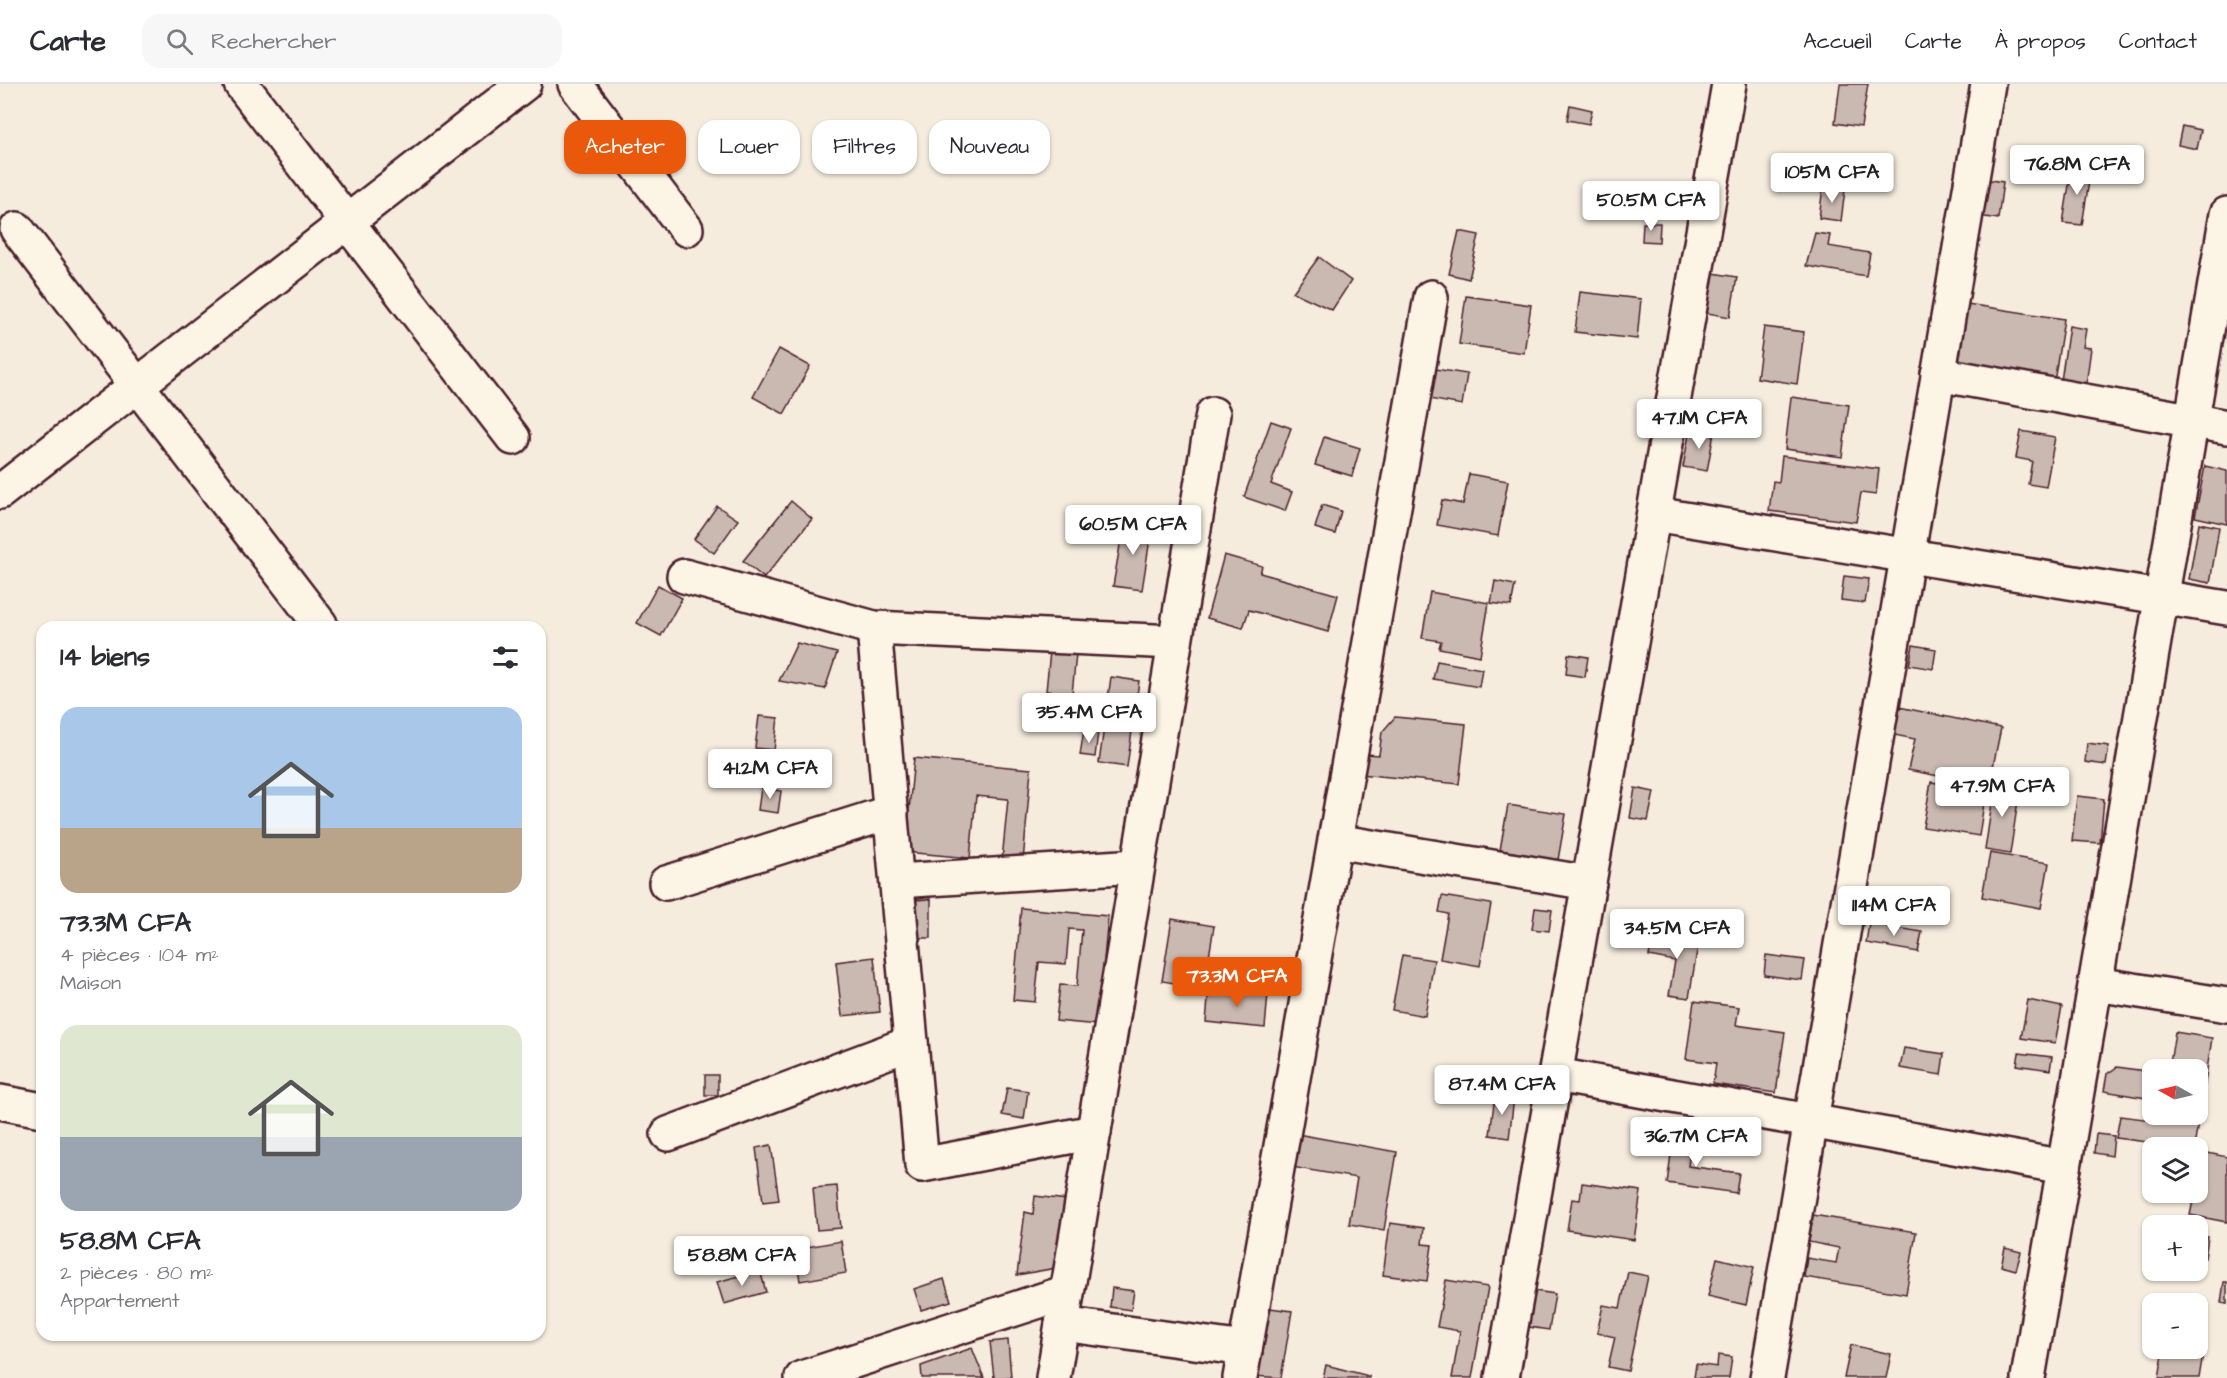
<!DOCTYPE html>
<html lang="fr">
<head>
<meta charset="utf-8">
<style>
	:root { --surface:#fff; --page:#f7f7f7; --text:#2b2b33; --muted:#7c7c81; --line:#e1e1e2; --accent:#ea580c }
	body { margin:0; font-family:"Architects Daughter",sans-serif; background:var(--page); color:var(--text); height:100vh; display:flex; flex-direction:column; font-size:22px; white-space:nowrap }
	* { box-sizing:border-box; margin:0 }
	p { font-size:20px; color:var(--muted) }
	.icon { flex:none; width:33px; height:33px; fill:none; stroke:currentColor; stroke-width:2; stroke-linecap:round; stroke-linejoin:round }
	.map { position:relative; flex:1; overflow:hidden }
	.side { position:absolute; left:36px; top:537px; width:510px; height:720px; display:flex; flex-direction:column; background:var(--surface); border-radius:18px; box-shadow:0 2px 4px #0004 }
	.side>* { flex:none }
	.guide { position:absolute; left:564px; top:36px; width:570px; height:54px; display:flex; gap:12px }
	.needle { width:39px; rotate:278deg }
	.tools { position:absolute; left:2142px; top:975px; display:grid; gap:12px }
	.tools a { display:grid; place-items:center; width:66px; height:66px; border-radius:12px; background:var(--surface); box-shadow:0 2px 4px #0004; font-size:30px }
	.price { position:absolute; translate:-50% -51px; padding:0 14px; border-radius:6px; background:#fff; color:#222; font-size:20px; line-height:39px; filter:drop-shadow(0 2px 3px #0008) }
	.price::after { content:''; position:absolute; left:50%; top:36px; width:18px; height:14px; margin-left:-9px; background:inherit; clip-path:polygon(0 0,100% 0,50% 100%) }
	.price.current { background:var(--accent); color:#fff }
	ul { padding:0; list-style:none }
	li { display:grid; align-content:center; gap:12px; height:318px; padding:0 24px }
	li span { display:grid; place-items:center; height:186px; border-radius:18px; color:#555 }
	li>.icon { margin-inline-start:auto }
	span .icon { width:108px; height:108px; fill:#fffc; stroke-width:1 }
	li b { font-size:26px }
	h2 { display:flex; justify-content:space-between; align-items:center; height:72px; padding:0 24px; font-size:26px }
	.pill { padding:0 21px; border-radius:18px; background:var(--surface); box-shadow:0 2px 4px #0004; font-size:21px; line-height:54px }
	.pill.current { background:var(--accent); color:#fff }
	header { display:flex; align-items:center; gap:36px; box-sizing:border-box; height:84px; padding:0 30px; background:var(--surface); border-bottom:2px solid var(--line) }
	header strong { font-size:28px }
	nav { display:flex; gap:33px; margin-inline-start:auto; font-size:21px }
	.search { width:420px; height:54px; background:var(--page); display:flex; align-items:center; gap:15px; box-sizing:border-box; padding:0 21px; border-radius:18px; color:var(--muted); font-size:22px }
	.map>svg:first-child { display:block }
</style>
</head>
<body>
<header>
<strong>Carte</strong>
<div class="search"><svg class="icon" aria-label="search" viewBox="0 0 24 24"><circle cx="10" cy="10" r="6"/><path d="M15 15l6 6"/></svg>Rechercher</div>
<nav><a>Accueil</a><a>Carte</a><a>À propos</a><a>Contact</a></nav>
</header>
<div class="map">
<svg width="2227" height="1294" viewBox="0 0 2227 1294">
	<rect width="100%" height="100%" fill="#f5ecde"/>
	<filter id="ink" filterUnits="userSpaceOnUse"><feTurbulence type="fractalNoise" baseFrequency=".0167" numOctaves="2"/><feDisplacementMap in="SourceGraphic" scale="12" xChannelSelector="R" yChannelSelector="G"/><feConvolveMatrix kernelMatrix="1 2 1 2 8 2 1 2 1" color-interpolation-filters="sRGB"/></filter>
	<g filter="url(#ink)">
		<g fill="#cab9b1" stroke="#4a1f2b" stroke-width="1.5">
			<path d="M 1840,0 L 1868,0 L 1861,43 L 1835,39 Z"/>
			<path d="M 1570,21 L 1592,26 L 1589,40 L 1567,36 Z"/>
			<path d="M 2182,42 L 2201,46 L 2197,65 L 2178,61 Z"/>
			<path d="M 2072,82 L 2091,85 L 2082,141 L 2063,139 Z"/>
			<path d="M 1984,95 L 2003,98 L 1998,135 L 1979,132 Z"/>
			<path d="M 1823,103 L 1845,106 L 1841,137 L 1819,134 Z"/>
			<path d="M 1643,139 L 1660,139 L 1659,158 L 1642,157 Z"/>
			<path d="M 1459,147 L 1479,151 L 1469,195 L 1449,190 Z"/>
			<path d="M 1815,149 L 1830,151 L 1828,162 L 1870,169 L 1866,192 L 1806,182 Z"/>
			<path d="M 1319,173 L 1351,197 L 1332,226 L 1293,208 Z"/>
			<path d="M 1713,189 L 1737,193 L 1730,233 L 1707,229 Z"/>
			<path d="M 1580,208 L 1641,215 L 1637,255 L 1575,248 Z"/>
			<path d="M 1466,212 L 1531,221 L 1524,269 L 1459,260 Z"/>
			<path d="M 1967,220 L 2064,235 L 2054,298 L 1953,281 Z"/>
			<path d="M 2069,242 L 2086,245 L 2083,263 L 2091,264 L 2086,301 L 2061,297 Z"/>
			<path d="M 1764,243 L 1804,248 L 1797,300 L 1757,294 Z"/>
			<path d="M 779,265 L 810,282 L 784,330 L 753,313 Z"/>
			<path d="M 1423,283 L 1467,290 L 1462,321 L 1418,313 Z"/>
			<path d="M 1791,313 L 1849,321 L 1842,373 L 1785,365 Z"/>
			<path d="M 1271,337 L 1291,344 L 1271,400 L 1292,408 L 1285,427 L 1244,413 Z"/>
			<path d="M 1690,345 L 1714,349 L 1707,387 L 1683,383 Z"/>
			<path d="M 2021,347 L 2055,353 L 2046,403 L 2028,400 L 2032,377 L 2016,374 Z"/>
			<path d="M 1324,353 L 1360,364 L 1352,392 L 1315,381 Z"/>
			<path d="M 1782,372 L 1879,385 L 1876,411 L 1861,409 L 1856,438 L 1769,427 L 1773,397 L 1779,398 Z"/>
			<path d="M 2205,382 L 2227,387 L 2227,440 L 2195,433 Z"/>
			<path d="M 1469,390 L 1508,397 L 1498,452 L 1437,441 L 1442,416 L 1463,420 Z"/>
			<path d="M 791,417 L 812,435 L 764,494 L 743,477 Z"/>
			<path d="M 1322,421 L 1341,427 L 1335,450 L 1315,444 Z"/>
			<path d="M 717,422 L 738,436 L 714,469 L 694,455 Z"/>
			<path d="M 1124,438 L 1152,442 L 1142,506 L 1113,502 Z"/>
			<path d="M 2199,439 L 2219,443 L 2210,499 L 2189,495 Z"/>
			<path d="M 1224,471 L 1262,482 L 1260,489 L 1338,511 L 1328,548 L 1249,526 L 1243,544 L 1207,534 Z"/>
			<path d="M 1844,492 L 1869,495 L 1865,519 L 1841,516 Z"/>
			<path d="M 1495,497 L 1515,501 L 1511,522 L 1491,519 Z"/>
			<path d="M 658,501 L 682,514 L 661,552 L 637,539 Z"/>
			<path d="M 1430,508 L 1489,519 L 1480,572 L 1439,564 L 1441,557 L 1422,554 Z"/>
			<path d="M 797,559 L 837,569 L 825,605 L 779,597 Z"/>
			<path d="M 1913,561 L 1936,565 L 1933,585 L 1909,581 Z"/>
			<path d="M 1050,567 L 1076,570 L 1072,610 L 1046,607 Z"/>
			<path d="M 1568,570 L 1588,573 L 1585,593 L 1566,590 Z"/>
			<path d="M 1437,577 L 1482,585 L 1479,603 L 1433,595 Z"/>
			<path d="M 1111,593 L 1139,597 L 1127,683 L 1099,679 Z"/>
			<path d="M 1899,623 L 2001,644 L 1989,702 L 1908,686 L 1915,655 L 1894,651 Z"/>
			<path d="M 759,632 L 778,634 L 774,666 L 755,664 Z"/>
			<path d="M 1395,633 L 1466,640 L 1459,700 L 1350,689 L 1352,669 L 1379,671 L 1382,648 Z"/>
			<path d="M 1084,646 L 1098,648 L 1095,673 L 1080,671 Z"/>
			<path d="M 2087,659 L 2109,662 L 2106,681 L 2085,678 Z"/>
			<path d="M 914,674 L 1031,685 L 1023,778 L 1002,776 L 1008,715 L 976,712 L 970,774 L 905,768 Z"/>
			<path d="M 1931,698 L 1986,706 L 1979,752 L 1923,743 Z"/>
			<path d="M 1995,699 L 2020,703 L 2010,770 L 1985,766 Z"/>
			<path d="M 761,704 L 781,707 L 778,729 L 758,726 Z"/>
			<path d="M 1635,704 L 1654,708 L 1648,737 L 1630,734 Z"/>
			<path d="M 2077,712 L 2104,715 L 2100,759 L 2072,757 Z"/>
			<path d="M 1508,721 L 1566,730 L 1558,776 L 1500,766 Z"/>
			<path d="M 1990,769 L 2049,779 L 2041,824 L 1982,813 Z"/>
			<path d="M 1442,812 L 1491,820 L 1480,882 L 1440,875 L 1448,830 L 1439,828 Z"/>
			<path d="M 931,815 L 931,854 L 914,854 L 913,816 Z"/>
			<path d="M 1021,824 L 1108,832 L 1098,941 L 1056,937 L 1060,901 L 1077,902 L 1082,846 L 1069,845 L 1066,880 L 1039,878 L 1035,918 L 1013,916 Z"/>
			<path d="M 1535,824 L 1552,826 L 1549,847 L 1532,845 Z"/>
			<path d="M 1172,835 L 1214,842 L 1204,904 L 1162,897 Z"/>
			<path d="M 1869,839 L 1922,848 L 1918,868 L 1866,859 Z"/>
			<path d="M 1654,848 L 1699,855 L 1689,914 L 1669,911 L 1675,877 L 1649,872 Z"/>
			<path d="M 1402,871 L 1434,876 L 1425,932 L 1392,926 Z"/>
			<path d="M 1766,871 L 1805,876 L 1802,896 L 1764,891 Z"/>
			<path d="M 874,873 L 880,928 L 842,932 L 836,878 Z"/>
			<path d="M 1209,903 L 1268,909 L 1265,944 L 1206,938 Z"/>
			<path d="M 2028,916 L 2062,923 L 2055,959 L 2021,954 Z"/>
			<path d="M 1694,917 L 1739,923 L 1736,941 L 1785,948 L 1776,1009 L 1713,1000 L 1716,979 L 1686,975 Z"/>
			<path d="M 2175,948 L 2212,954 L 2204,1005 L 2198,1004 L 2198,986 L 2169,986 Z"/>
			<path d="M 1904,964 L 1944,970 L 1941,991 L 1900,984 Z"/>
			<path d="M 2019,969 L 2052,973 L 2050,986 L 2017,981 Z"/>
			<path d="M 2117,983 L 2152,988 L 2152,1015 L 2104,1007 L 2107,990 Z"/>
			<rect x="705" y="991" width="13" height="20"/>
			<path d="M 1007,1004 L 1028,1007 L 1024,1035 L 1002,1031 Z"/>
			<path d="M 2198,1008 L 2203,1008 L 2194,1064 L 2116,1054 L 2120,1032 L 2152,1036 L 2153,1030 L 2198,1030 Z"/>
			<path d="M 1495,1011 L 1514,1014 L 1509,1054 L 1490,1051 Z"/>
			<path d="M 1675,1042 L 1693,1045 L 1688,1082 L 1739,1089 L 1736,1109 L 1667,1099 Z"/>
			<path d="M 1297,1050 L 1397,1068 L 1384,1146 L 1349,1140 L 1357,1094 L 1291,1083 Z"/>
			<path d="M 2096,1050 L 2114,1052 L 2112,1072 L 2094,1069 Z"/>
			<path d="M 771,1061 L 779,1116 L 763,1118 L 756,1064 Z"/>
			<path d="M 2203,1068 L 2227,1073 L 2227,1138 L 2190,1131 L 2195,1108 L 2198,1108 Z"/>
			<path d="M 1582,1099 L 1641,1107 L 1634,1156 L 1567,1146 L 1572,1115 L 1580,1116 Z"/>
			<path d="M 837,1102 L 841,1144 L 817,1146 L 813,1104 Z"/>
			<path d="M 1035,1112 L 1075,1117 L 1067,1182 L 1017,1191 L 1025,1128 L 1033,1130 Z"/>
			<path d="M 1813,1131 L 1916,1148 L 1906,1210 L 1804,1193 L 1807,1174 L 1836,1179 L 1839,1164 L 1809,1158 Z"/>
			<path d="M 1390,1139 L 1424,1144 L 1422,1160 L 1432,1161 L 1427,1197 L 1383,1191 Z"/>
			<path d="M 2198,1152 L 2208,1153 L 2205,1174 L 2198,1173 Z"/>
			<path d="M 841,1157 L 846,1189 L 800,1197 L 795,1165 Z"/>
			<path d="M 2005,1164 L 2021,1168 L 2016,1186 L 2001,1182 Z"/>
			<path d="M 1717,1174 L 1754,1183 L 1746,1221 L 1708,1212 Z"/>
			<path d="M 760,1186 L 766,1208 L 724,1220 L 717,1198 Z"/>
			<path d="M 1628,1188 L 1648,1192 L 1628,1287 L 1608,1283 L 1615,1253 L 1597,1249 L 1603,1221 L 1620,1224 Z"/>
			<path d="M 944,1195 L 951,1217 L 921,1226 L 914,1205 Z"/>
			<path d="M 1446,1196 L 1488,1203 L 1472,1294 L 1452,1294 L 1460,1247 L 1437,1243 Z"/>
			<path d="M 2224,1198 L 2227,1198 L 2227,1220 L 2221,1219 Z"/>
			<path d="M 1112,1204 L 1134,1207 L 1131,1226 L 1110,1223 Z"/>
			<path d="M 1535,1207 L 1555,1210 L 1549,1246 L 1529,1243 Z"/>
			<path d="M 1270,1224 L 1292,1227 L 1281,1294 L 1254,1292 L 1257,1273 L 1262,1274 Z"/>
			<path d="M 1008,1256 L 1011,1293 L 994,1294 L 990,1258 Z"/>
			<path d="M 2198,1256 L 2205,1257 L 2199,1294 L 2159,1294 L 2164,1264 L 2198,1264 Z"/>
			<path d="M 1851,1261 L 1891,1270 L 1886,1294 L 1844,1294 Z"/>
			<path d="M 972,1264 L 984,1294 L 922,1294 L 921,1282 Z"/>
			<path d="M 1718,1271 L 1732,1273 L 1729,1294 L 1694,1294 L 1696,1280 L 1717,1283 Z"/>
			<path d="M 1326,1281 L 1369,1292 L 1369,1294 L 1323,1294 Z"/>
		</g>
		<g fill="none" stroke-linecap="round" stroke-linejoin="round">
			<g stroke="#4a1f2b" stroke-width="38">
				<g id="minor">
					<path d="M 241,0 L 513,354"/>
					<path d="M 575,0 L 686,145"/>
					<path d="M 17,145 L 320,540"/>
					<path d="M 1938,290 L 2227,343"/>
					<path d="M 0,408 L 524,0"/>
					<path d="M 1654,430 L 2227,524"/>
					<path d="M 684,492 L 874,544 L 1175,558"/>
					<path d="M 874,544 L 922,1081 L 1094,1048"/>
					<path d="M 1335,757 L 1589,799"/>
					<path d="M 897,797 L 1138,782"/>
					<path d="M 666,799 L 891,728"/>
					<path d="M 2096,900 L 2227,921"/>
					<path d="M 1556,991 L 2064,1083"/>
					<path d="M 0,1018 L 42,1026"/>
					<path d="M 668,1050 L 911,959"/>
					<path d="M 1062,1240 L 1245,1265"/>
					<path d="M 802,1294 L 1067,1208"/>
					<path d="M 1053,1294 L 1213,330"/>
					<path d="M 1240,1294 L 1431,213"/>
					<path d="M 1502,1294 L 1729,0"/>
					<path d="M 1767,1294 L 1988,0"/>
					<path d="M 2028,1294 L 2227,130"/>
				</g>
			</g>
			<use href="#minor" stroke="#fcf5e5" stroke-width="33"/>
		</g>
	</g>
</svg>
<div class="tools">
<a><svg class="needle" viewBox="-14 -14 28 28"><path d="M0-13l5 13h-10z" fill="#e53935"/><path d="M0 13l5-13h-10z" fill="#7c7c81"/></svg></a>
<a><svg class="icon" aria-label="layers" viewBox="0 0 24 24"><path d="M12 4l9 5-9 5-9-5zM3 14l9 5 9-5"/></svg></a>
<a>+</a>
<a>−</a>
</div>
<b class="price" style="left:2077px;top:112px">76.8M CFA</b>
<b class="price" style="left:1832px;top:120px">105M CFA</b>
<b class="price" style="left:1651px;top:148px">50.5M CFA</b>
<b class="price" style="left:1699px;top:366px">47.1M CFA</b>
<b class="price" style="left:1133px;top:472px">60.5M CFA</b>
<b class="price" style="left:1089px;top:660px">35.4M CFA</b>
<b class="price" style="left:770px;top:716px">41.2M CFA</b>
<b class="price" style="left:2002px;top:734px">47.9M CFA</b>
<b class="price" style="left:1894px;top:853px">114M CFA</b>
<b class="price" style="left:1677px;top:876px">34.5M CFA</b>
<b class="price current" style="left:1237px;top:924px">73.3M CFA</b>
<b class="price" style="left:1502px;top:1032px">87.4M CFA</b>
<b class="price" style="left:1696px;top:1084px">36.7M CFA</b>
<b class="price" style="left:742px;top:1203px">58.8M CFA</b>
<div class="guide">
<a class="pill current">Acheter</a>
<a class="pill">Louer</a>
<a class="pill">Filtres</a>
<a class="pill">Nouveau</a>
</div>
<section class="side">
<h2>14 biens<svg class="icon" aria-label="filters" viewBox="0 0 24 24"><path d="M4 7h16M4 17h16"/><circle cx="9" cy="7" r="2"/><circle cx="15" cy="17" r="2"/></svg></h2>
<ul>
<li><span style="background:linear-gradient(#a9c7e8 65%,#b9a48a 0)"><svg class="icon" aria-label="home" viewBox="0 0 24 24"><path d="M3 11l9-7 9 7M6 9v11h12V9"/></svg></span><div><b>73.3M CFA</b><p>4 pièces · 104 m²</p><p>Maison</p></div></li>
<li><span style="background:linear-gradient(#dfe7d0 60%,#9aa5b1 0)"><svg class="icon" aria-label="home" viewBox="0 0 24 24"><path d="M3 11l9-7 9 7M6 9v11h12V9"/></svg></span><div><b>58.8M CFA</b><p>2 pièces · 80 m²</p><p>Appartement</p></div></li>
</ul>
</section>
</div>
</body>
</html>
